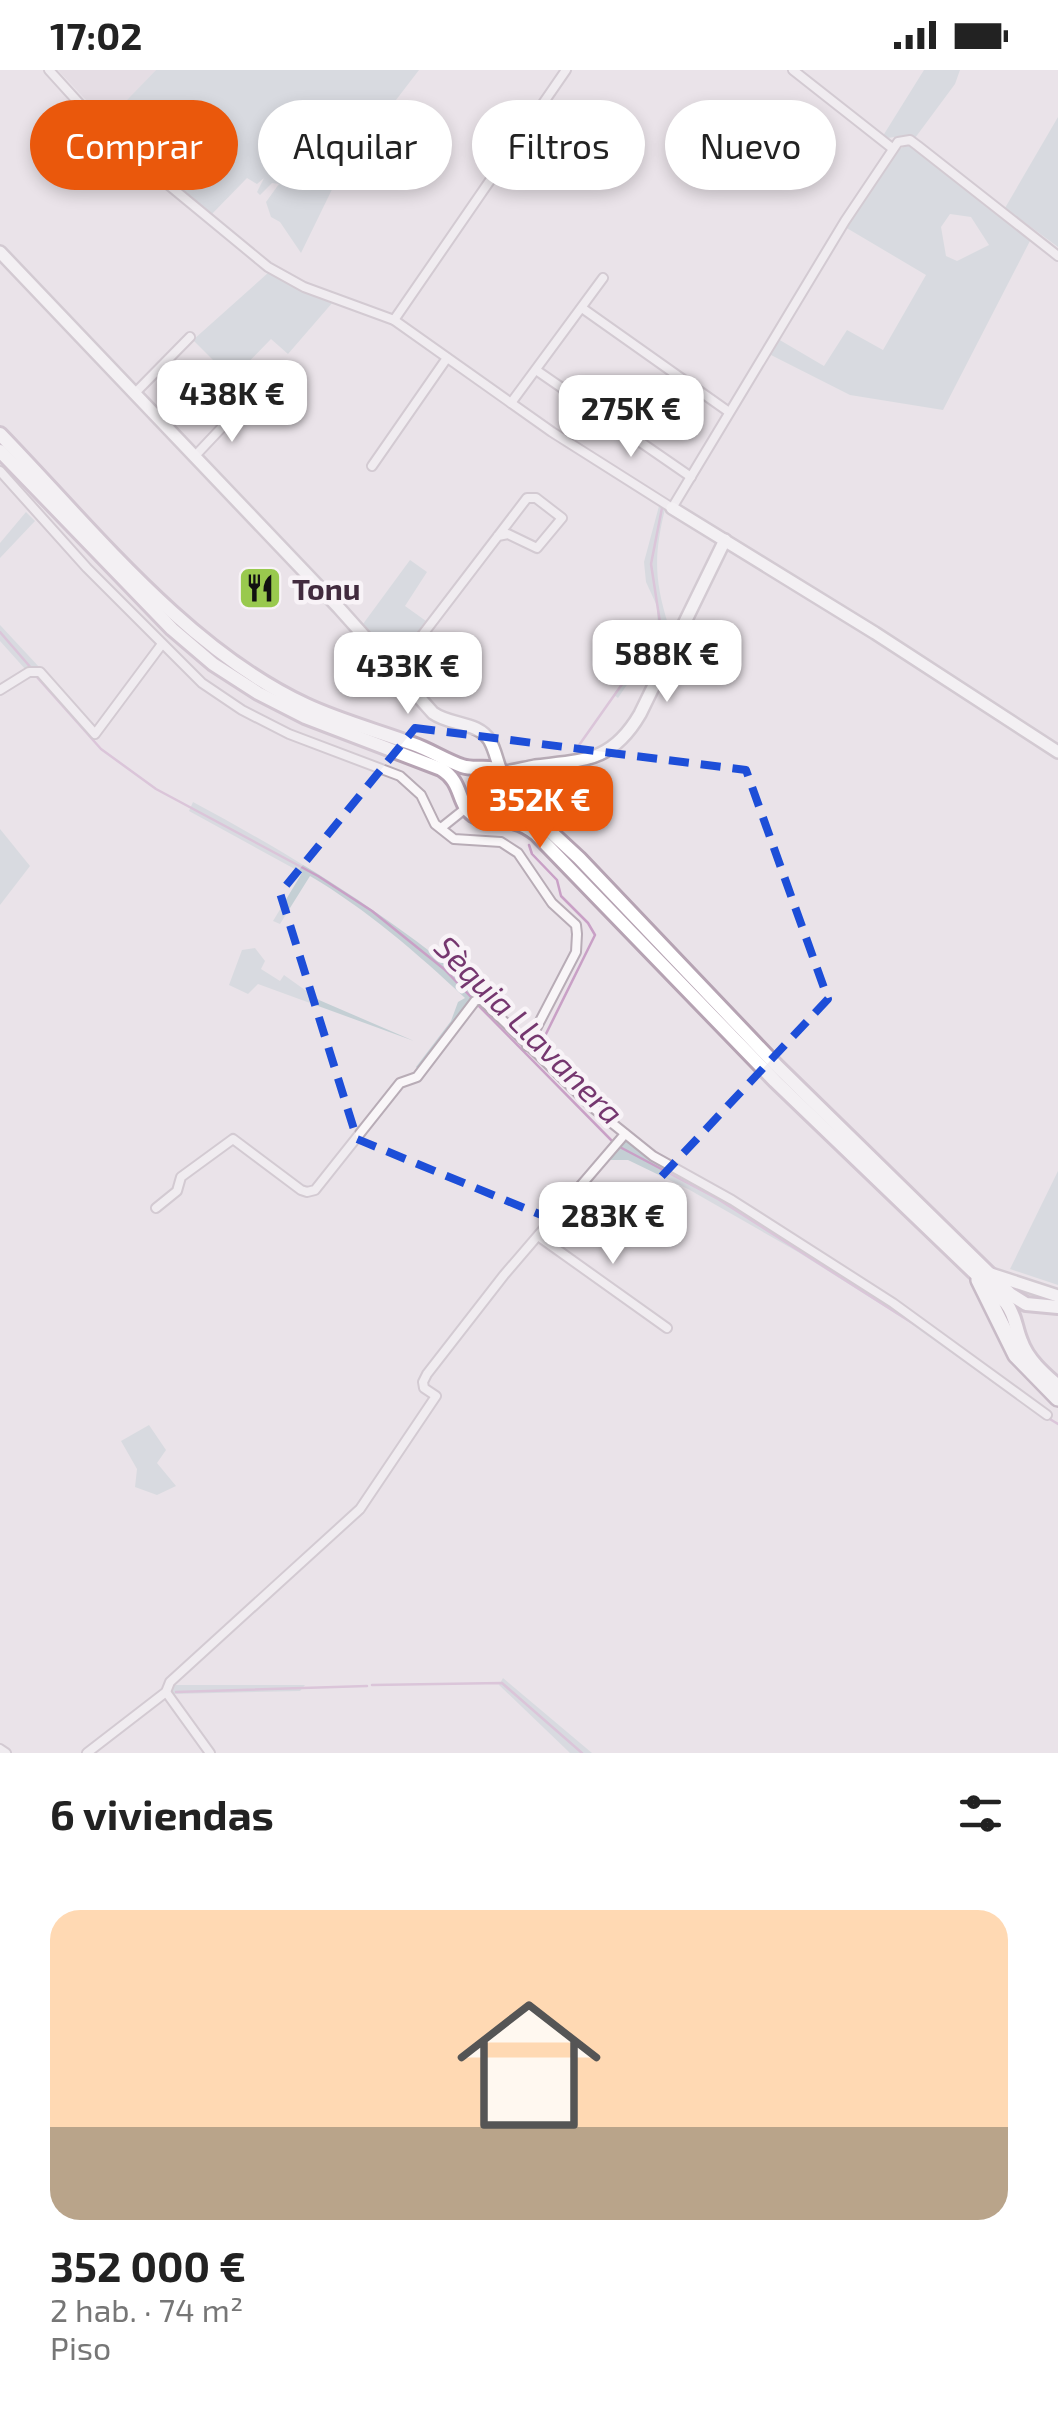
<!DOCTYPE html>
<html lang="es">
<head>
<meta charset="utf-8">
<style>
	:root { --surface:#fff; --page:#f6f6f6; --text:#222; --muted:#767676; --accent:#ea580c }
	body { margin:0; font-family:"Exo 2",sans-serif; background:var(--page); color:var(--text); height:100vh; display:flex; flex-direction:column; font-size:38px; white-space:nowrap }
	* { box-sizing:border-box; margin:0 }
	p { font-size:32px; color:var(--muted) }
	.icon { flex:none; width:55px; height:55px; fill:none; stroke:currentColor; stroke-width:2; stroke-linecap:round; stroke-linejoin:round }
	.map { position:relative; height:1683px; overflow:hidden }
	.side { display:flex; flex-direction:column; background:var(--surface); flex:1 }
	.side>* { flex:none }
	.banner { position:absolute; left:30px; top:30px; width:1000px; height:90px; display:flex; gap:20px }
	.price { position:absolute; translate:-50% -85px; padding:0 22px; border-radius:20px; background:#fff; color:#222; font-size:32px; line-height:65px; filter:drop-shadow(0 2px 5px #0008) }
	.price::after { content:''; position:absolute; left:50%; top:60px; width:30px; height:22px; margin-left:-15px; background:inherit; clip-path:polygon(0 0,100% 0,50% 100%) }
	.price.on { background:var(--accent); color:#fff }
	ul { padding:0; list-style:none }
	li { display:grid; align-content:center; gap:20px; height:530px; padding:0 50px }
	li span { display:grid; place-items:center; height:310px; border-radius:30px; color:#555 }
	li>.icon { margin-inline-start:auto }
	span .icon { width:180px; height:180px; fill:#fffc; stroke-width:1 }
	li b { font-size:42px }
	h2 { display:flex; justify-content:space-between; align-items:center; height:120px; padding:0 50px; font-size:42px }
	.pill { padding:0 35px; border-radius:45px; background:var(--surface); box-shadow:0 5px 15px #0003; font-size:35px; line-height:90px }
	.pill.on { background:var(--accent); color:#fff }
	.status { display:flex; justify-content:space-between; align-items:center; height:70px; padding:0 50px; background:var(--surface); direction:ltr }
	.status svg { height:28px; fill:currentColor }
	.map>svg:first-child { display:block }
</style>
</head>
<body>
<div class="status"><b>17:02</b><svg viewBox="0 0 49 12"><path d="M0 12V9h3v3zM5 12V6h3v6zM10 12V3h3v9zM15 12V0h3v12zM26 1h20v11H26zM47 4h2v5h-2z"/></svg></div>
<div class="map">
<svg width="1058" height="1683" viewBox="0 0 1058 1683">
	<rect width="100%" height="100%" fill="#eae3e9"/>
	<path fill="#dfd5de" d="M 58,0 L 156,0 L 107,52 Z"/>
	<g fill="#c4cfd4" fill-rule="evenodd">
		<path d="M 156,0 L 419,0 L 340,103 L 301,183 L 280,152 L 271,147 L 266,132 L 279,114 L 272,113 L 260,125 L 257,122 L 264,108 L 257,114 L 247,108 L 210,146 L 102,56 Z"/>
		<path d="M 924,0 L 960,0 L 955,14 L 915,68 L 908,65 L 881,69 Z"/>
		<path d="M 1058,47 L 1058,177 L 1005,138 Z"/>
		<path d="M 907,75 L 924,84 L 1031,169 L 943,340 L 850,325 L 769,284 L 778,269 L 824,296 L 847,260 L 883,280 L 926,205 L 845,157 L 894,82 ZM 950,144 L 971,147 L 989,175 L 957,191 L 946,186 L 941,157 Z"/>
		<path d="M 269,202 L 333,232 L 288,284 L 271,269 L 232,309 L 193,270 Z"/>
		<path d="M 659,436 L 665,439 C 654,484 654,509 668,554 L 618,628 L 614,625 L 658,559 L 657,536 L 646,512 L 644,492 Z"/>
		<path d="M 26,442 L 35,451 L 0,488 L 0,473 Z"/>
		<path d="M 410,490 L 427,502 L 405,536 L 426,551 L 397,589 L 363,554 Z"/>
		<path d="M 0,555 L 40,598 L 26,600 L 0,571 Z"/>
		<path d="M 193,732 C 299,789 394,848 486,927 L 474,926 L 419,1000 L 416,997 L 451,951 L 458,932 L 465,928 C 417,883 366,839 310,806 L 280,854 L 273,851 L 302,803 L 189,741 Z"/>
		<path d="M 0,759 L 30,796 L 0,835 Z"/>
		<path d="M 255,878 L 265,891 L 261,899 L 280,911 L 284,905 L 319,930 L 414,971 L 258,914 L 248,924 L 229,915 L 242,880 Z"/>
		<path d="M 626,1068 L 892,1235 L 1042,1348 L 907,1251 L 798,1182 L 688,1119 L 628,1090 L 606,1090 Z"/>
		<path d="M 1058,1101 L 1058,1215 L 1010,1199 Z"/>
		<path d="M 149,1355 L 166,1380 L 157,1393 L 176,1416 L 157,1425 L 135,1417 L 137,1399 L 121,1371 Z"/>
		<path d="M 503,1608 L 592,1683 L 570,1683 L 499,1615 Z"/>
		<path d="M 172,1615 L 305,1615 L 300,1621 L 173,1624 Z"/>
	</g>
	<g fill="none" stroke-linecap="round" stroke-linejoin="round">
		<g stroke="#c9a0c6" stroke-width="2.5">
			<path d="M 0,562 L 32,599"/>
			<path d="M 36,606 L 101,679 L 156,719 L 318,806 L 372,841 L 444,899 L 472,928"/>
			<path d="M 577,678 L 661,559 L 651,494 L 662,438"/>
			<path d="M 539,733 L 557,706"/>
			<path d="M 529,775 L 532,784 L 557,810 L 561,826 L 588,853 L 595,865 L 539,978"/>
			<path d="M 477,934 L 616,1075 L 718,1129 L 928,1263"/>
			<path d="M 1048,1348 L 1058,1354"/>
			<path d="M 372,1615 L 502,1613 L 582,1683"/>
			<path d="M 176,1622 L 367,1616"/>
		</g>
		<g stroke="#b8acb6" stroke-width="12">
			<g id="street">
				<path d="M 49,0 L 108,65 L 268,197 L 304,217 L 394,250 L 552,362 L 672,438 L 845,151 L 898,72 L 910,70 L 918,76 L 1058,186"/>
				<path d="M 793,0 L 892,78"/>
				<path d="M 582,238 L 729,342"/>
				<path d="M 394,250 L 566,0"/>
				<path d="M 536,300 L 691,407"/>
				<path d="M 134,324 L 190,267"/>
				<path d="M 511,333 L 603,208"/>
				<path d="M 194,387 L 243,335"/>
				<path d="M 372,396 L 447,288"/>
				<path d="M 0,401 L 87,498 L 202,613 L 242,640 L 289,664 L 400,706 L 421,725 L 435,754 L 454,769 L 501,772 L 518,783 L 552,833 L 576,855 L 577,864 L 576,882 L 527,976"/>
				<path d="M 394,602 L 527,428 L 536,428 L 562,448 L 537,478 L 508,464 L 498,466"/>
				<path d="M 0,620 L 29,602 L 40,602 L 95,664 L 162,574"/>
				<path d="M 441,758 L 466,738"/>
				<path d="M 156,1138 L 177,1121 L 181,1107 L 233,1069 L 301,1120 L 307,1122 L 315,1120 L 400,1013 L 417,1007 L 475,931 L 481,929 L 592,1037 L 653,1086 L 732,1130 L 893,1233 L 1047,1345"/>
				<path d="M 538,1166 L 667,1258"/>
				<path d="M 166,1622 L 210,1683"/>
				<path d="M 0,1679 L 6,1683"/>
				<path d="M 87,1683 L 166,1622 L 170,1612 L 360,1439 L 436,1326 L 424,1318 L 423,1312 L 427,1304 L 504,1205 L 625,1064"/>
			</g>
		</g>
		<g stroke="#b8acb6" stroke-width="16">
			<g id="secondary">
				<path d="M 0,182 L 339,538 L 433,643 C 451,656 478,651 490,671 C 495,680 497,691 501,701"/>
				<path d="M 672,438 L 875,563 L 1058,682"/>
				<path d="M 503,702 C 514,701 524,698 535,696 C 584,690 612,692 640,644 L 725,470"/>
				<path d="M 991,1204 L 1058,1226"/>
			</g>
		</g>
		<g stroke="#b6a3b3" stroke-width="18">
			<g id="primary">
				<path d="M 0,364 C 91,458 186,579 306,635 C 340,651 378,661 413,674 C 430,680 445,690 462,696 C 476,701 493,693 505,704 C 521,718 513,739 498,748"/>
				<path d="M 0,381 L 172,559 L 213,594 L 258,623 L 305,647 L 441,699 C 463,712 457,734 473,745 C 491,757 507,741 536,764 L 775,1011 L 1006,1233 C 1016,1246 1015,1257 1021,1271 C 1027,1289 1044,1304 1058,1316"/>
				<path d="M 514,728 L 579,788 L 776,995 L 1010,1224 L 1026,1234 L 1058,1237"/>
			</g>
		</g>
		<g stroke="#a18b9d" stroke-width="20">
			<path id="highway" d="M 979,1210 L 1016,1285 L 1058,1328"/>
		</g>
		<use href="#street" stroke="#f9f6f8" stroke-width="8"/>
		<use href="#secondary" stroke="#fff" stroke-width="11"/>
		<use href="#primary" stroke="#fff" stroke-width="12"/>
		<use href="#highway" stroke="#fff" stroke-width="15"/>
	</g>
	<path d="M0 0H1058V1683H0ZM 415,658 L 746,700 L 828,929 L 602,1170 L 357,1069 L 280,823 Z" fill="#eae3e9" fill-opacity=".55" fill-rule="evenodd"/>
	<path fill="none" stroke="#1d4ed8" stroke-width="8" stroke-dasharray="20 12" stroke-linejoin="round" d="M 415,658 L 746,700 L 828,929 L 602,1170 L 357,1069 L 280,823 Z"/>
	<defs>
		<g id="restaurant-square" transform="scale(2.25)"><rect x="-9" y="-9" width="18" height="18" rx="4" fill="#99c94e" stroke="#f8f3f7"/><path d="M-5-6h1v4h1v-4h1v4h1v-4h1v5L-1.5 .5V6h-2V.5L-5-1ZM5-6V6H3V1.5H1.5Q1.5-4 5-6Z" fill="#111"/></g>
	</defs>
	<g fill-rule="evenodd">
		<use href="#restaurant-square" x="260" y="518"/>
	</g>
	<g text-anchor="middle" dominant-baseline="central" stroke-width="9" stroke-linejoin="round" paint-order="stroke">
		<g font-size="30" font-weight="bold" fill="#422b3e" stroke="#f8f3f7" text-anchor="start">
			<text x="292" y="518">Tonu</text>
		</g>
		<g font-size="32" font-style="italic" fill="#75376f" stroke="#f8f3f7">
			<text transform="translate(530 959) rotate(45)">Sèquia Llavanera</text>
		</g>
	</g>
</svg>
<b class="price" style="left:232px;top:375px">438K €</b>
<b class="price" style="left:631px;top:390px">275K €</b>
<b class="price" style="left:667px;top:635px">588K €</b>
<b class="price" style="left:408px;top:647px">433K €</b>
<b class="price on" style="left:540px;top:781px">352K €</b>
<b class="price" style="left:613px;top:1197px">283K €</b>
<div class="banner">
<a class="pill on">Comprar</a>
<a class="pill">Alquilar</a>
<a class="pill">Filtros</a>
<a class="pill">Nuevo</a>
</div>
</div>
<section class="side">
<h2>6 viviendas<svg class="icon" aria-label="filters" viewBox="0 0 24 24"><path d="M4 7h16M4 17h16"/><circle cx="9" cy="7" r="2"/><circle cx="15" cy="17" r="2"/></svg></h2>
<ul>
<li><span style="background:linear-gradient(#ffd9b3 70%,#b9a48a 0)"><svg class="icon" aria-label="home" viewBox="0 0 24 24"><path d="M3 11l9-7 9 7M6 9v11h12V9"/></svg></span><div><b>352 000 €</b><p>2 hab. · 74 m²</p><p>Piso</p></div></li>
</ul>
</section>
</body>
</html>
